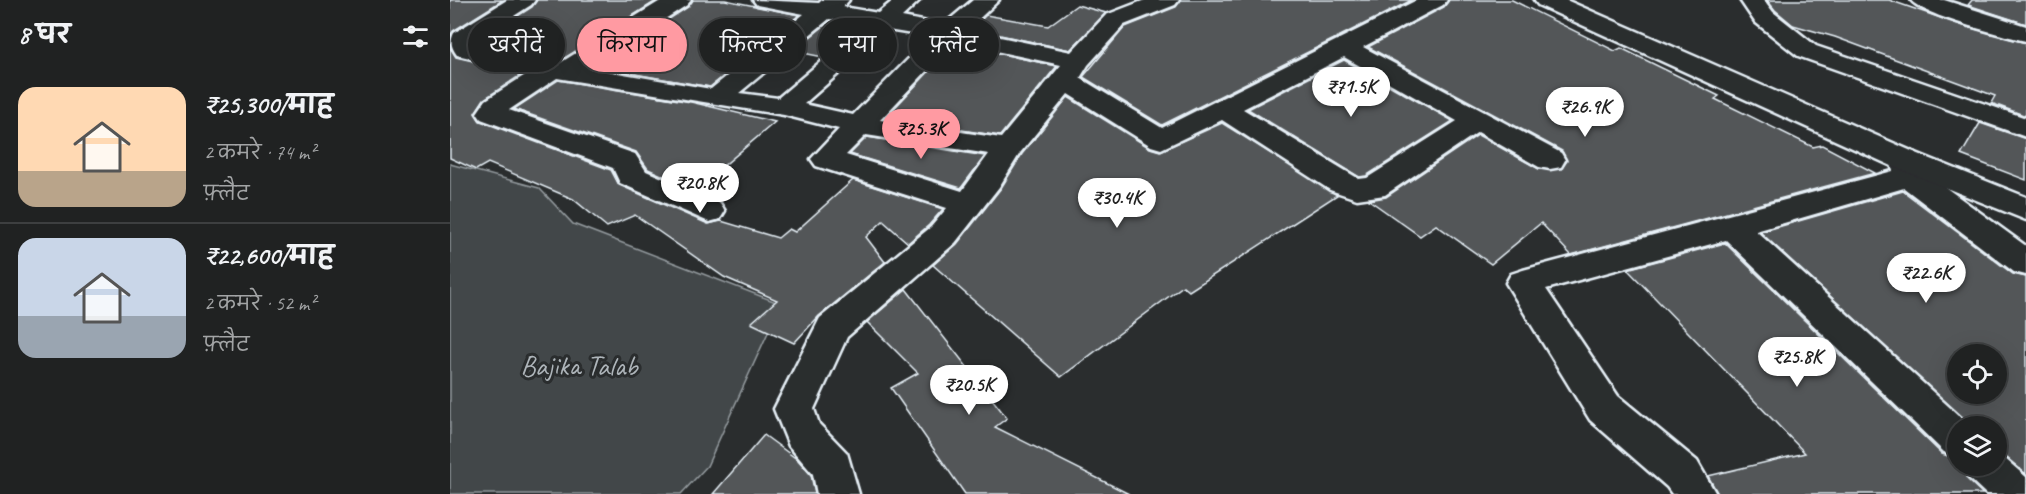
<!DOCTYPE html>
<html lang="hi">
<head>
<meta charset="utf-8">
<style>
	:root { --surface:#202222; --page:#282a2a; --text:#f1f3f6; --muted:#a2a4a5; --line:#3d3f40; --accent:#ff9aa2 }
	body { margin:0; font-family:Caveat,"Playpen Sans Deva",sans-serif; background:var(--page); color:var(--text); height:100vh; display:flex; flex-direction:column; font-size:22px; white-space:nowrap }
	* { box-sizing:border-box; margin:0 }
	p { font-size:20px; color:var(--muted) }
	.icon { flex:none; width:33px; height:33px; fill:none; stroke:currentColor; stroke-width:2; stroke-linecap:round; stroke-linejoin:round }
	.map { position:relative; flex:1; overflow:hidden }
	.sheet { display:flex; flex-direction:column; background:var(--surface); width:450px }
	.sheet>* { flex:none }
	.hud { position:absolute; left:18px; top:18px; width:570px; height:54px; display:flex; gap:12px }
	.controls { position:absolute; left:1497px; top:344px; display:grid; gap:12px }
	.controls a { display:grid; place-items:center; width:60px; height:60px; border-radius:50%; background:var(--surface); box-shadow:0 6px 24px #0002,0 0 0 2px var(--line); font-size:30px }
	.price { position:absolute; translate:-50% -51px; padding:0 14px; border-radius:21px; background:#fff; color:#222; font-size:20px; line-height:39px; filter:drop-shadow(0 2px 3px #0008) }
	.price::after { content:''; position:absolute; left:50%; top:36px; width:18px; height:14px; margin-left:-9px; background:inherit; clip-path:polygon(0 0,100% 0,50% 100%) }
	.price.on { background:var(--accent); color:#111 }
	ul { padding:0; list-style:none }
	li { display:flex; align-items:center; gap:18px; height:150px; padding:0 18px }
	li+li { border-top:2px solid var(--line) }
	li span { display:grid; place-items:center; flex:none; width:168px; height:120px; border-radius:18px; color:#555 }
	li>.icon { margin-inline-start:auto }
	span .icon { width:72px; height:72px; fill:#fffc; stroke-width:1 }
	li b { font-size:26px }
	h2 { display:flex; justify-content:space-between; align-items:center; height:72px; padding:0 18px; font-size:26px }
	.chip { padding:0 21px; border-radius:27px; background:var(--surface); box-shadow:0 6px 24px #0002,0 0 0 2px var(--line); font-size:21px; line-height:54px }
	.chip.on { background:var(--accent); color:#111 }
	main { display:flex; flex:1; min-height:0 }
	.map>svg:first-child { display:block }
</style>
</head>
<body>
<main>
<section class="sheet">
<h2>8 घर<svg class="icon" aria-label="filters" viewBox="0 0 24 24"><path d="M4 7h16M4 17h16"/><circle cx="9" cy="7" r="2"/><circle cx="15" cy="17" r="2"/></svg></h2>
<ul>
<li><span style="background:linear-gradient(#ffd9b3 70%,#b9a48a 0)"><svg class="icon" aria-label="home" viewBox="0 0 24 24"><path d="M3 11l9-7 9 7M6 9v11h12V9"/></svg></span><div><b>₹25,300/माह</b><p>2 कमरे · 74 m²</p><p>फ़्लैट</p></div></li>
<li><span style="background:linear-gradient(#c9d6e8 65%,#9aa5b1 0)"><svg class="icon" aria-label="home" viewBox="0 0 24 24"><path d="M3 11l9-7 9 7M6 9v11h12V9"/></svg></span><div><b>₹22,600/माह</b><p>2 कमरे · 52 m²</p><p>फ़्लैट</p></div></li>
</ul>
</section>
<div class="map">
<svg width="1576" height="494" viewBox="0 0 1576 494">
	<rect width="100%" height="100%" fill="#2a2d2e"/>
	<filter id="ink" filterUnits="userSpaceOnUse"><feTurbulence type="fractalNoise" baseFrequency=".0167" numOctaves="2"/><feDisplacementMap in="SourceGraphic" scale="12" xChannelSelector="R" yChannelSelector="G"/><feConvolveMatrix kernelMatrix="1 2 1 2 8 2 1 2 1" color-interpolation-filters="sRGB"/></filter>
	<g filter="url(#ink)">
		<path fill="#424648" stroke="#959ca0" stroke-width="1.5" d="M 0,164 L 89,188 L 123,224 L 331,304 L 257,466 L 231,494 L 0,494 Z"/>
		<g fill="#535759" stroke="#e8f1f8" stroke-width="1.5" fill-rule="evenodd">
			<path d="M 0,0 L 53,0 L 3,31 L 0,38 Z"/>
			<path d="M 87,0 L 208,0 L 110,61 L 27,42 L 82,7 Z"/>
			<path d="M 243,0 L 275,0 L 349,15 L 260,87 L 144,67 L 238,7 Z"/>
			<path d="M 731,0 L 962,0 L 712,125 L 633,77 L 675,27 L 726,7 Z"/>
			<path d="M 999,0 L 1062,0 L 1165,51 L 1171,48 L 1269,96 L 1265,99 L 1363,147 L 1372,145 L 1425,173 L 1121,255 L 1091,223 L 1041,264 L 986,225 L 970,236 L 919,200 L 936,197 L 1028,135 L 1089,169 L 1111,169 L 1117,161 L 1112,151 L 918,47 L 994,7 Z"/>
			<path d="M 1317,0 L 1439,0 L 1514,26 L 1576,43 L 1576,116 L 1541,103 L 1545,96 L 1385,37 L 1343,25 L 1325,10 Z"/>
			<path d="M 1522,0 L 1576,0 L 1576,24 L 1518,5 Z"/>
			<path d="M 627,5 L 656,13 L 620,50 L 522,29 L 536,15 L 598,26 Z"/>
			<path d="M 380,21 L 409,26 L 373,57 L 343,51 Z"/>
			<path d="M 505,44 L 607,66 L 550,136 L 435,118 Z"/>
			<path d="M 0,47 L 6,57 L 74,73 L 34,99 L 25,113 L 30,121 L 161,170 L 169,185 L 258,224 L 271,221 L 328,238 L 339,229 L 345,232 L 403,180 L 493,209 L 479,225 L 458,243 L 433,221 L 416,237 L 435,262 L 369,316 L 344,343 L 301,323 L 327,300 L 274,277 L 185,215 L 157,227 L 123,199 L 38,163 L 26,170 L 0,158 Z"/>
			<path d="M 894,60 L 1003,121 L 916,176 L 909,177 L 798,109 Z"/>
			<path d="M 108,80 L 241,102 L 325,122 L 245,190 L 198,169 L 186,152 L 64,109 Z"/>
			<path d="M 618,97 L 700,148 L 710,151 L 772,123 L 887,195 L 739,291 L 733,286 L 611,377 L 483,265 L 507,244 L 551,188 L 572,154 Z"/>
			<path d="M 1530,123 L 1576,139 L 1576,180 L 1511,155 Z"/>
			<path d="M 417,137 L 535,156 L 511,188 L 400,154 Z"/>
			<path d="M 1453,191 L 1563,274 L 1576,277 L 1576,474 L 1546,449 L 1546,426 L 1522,426 L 1310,232 ZM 1508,354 L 1546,354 L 1546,393 L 1508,393 Z"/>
			<path d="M 1275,243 L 1492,454 L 1508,459 L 1508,465 L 1511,465 L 1517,479 L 1533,494 L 1268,494 L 1258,476 L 1355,453 L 1177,269 Z"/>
			<path d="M 456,289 L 557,418 L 545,427 L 679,494 L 515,494 L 441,388 L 468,373 L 417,322 Z"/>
			<path d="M 314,435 L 348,460 L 361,475 L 365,494 L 263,494 Z"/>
		</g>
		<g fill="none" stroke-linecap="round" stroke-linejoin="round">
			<g stroke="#e8f1f8" stroke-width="5">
				<g id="street">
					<path d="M 57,0 L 85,0 L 81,5 L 23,42 L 25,44 L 110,63 L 212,0 L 241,0 L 237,5 L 138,68 L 261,89 L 354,14 L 307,5 L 303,0 L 369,3 L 372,0 L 399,0 L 393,7 L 428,13 L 444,0 L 470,0 L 452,17 L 493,25 L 523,0 L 549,0 L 517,30 L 621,52 L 656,15 L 695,0 L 729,0 L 725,5 L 674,25 L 638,65 L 630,78 L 712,128 L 967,0 L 997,0 L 993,5 L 913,47 L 1111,153 L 1115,160 L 1111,167 L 1100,169 L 1089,167 L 1028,132 L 935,195 L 907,199 L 880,190 L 772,120 L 711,149 L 701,146 L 618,94 L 570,153 L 549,187 L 505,243 L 397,337 L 364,409 L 369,424 L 397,453 L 409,494 L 367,494 L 363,474 L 339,446 L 324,409 L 370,318 L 481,227 L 497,208 L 366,166 L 361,159 L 389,129 L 334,115 L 107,78 L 59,110 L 185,154 L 196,171 L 270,203 L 275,211 L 270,219 L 259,222 L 170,183 L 163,168 L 31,119 L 27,113 L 36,100 L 80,72 L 7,55 C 1,47 0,42 4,33 ZM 379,19 L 414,25 L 328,98 L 289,93 ZM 438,30 L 480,37 L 403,115 L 354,104 ZM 504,42 L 611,65 L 551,138 L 430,120 ZM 894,57 L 1007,121 L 917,178 L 909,179 L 793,109 ZM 416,135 L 539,154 L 512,191 L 396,155 Z"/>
					<path d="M 1290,0 L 1314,0 L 1323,12 L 1366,46 L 1576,118 L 1576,137 L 1348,56 L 1305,22 Z"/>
					<path d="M 1461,0 L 1494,0 L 1576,26 L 1576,41 C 1555,36 1471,15 1461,0 Z"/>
					<path d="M 1455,151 L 1466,153 L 1473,171 L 1576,246 L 1576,275 L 1564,272 L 1454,188 L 1306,231 L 1520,426 L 1508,426 L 1508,457 L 1494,452 L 1276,240 L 1096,289 L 1168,396 L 1247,461 L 1266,494 L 1222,494 L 1217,487 L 1140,420 L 1056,283 L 1061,274 L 1073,270 L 1443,171 L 1440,160 L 1444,153 Z"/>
					<path d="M 1546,451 L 1576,477 L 1576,494 L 1536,494 L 1519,478 L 1513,465 L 1546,465 Z"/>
				</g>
			</g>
			<g stroke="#e8f1f8" stroke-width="5">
				<path id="secondary" d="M 1084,0 L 1116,0 L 1466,153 L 1576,197 L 1576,220 L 1444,167 L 1088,5 Z"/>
			</g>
			<use href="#street" fill="#2a2d2e" fill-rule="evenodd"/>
			<use href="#secondary" fill="#2a2d2e" fill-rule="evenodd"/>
		</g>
	</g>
	<g text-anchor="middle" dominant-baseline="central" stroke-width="6" stroke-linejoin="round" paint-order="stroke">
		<g font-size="28" fill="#aeb5ba" stroke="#2a2d2e">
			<text x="129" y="365">Bajika Talab</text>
		</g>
	</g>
</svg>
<div class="controls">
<a><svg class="icon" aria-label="locate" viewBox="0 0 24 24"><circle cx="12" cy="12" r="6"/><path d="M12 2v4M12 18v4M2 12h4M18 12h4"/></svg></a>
<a><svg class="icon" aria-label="layers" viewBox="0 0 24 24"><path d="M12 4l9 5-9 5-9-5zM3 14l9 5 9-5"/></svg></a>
</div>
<b class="price" style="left:901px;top:118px">₹71.5K</b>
<b class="price" style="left:1135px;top:138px">₹26.9K</b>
<b class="price on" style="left:471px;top:160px">₹25.3K</b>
<b class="price" style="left:250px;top:214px">₹20.8K</b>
<b class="price" style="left:667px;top:229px">₹30.4K</b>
<b class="price" style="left:1476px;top:304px">₹22.6K</b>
<b class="price" style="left:1347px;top:388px">₹25.8K</b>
<b class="price" style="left:519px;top:416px">₹20.5K</b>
<div class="hud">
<a class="chip">खरीदें</a>
<a class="chip on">किराया</a>
<a class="chip">फ़िल्टर</a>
<a class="chip">नया</a>
<a class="chip">फ़्लैट</a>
</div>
</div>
</main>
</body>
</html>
